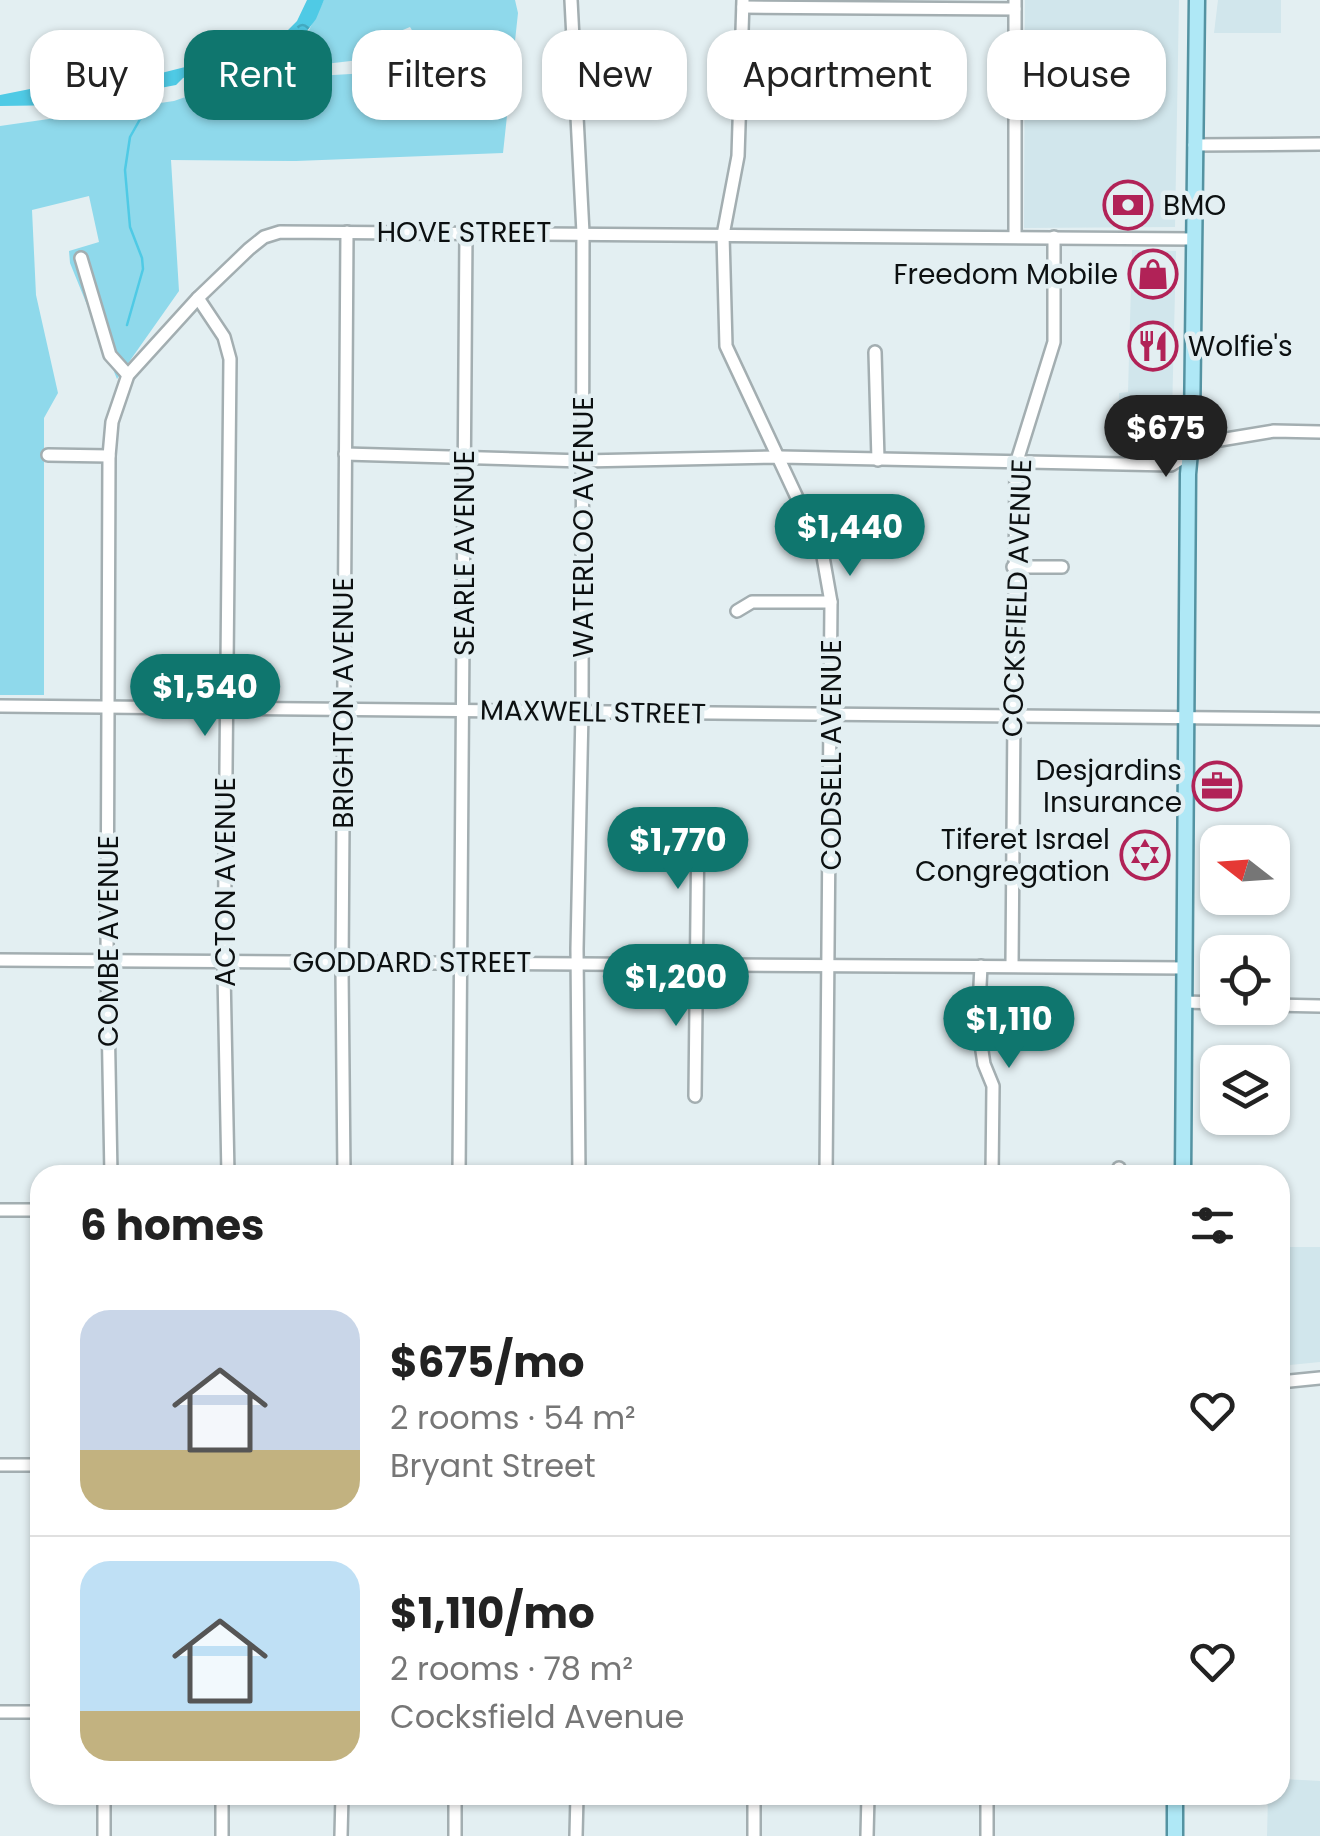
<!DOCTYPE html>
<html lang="en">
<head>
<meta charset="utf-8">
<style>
	:root { --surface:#fff; --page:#f2f2f2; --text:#222; --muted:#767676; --line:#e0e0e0; --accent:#0f766e }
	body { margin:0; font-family:Poppins,sans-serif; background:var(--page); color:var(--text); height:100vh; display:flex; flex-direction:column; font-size:38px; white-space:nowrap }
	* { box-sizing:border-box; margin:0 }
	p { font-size:32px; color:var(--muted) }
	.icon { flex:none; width:55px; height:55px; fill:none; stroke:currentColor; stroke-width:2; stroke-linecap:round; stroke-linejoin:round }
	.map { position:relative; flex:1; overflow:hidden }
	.sheet { position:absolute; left:30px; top:1165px; width:1260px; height:640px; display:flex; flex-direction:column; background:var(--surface); border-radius:30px; box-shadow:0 2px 8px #0004 }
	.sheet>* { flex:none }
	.guide { position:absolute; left:30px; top:30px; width:1260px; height:90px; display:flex; gap:20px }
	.needle { width:65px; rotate:287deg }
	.controls { position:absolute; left:1200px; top:825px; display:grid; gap:20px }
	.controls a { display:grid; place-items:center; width:90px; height:90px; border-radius:20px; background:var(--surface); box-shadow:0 2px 8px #0004; font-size:50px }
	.price { position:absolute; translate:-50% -85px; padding:0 22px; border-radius:35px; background:var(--accent); color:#fff; font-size:32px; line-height:65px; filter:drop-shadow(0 2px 5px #0008) }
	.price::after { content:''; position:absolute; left:50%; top:60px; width:30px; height:22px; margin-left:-15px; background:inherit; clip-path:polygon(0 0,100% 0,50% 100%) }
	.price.selected { background:#222; color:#fff }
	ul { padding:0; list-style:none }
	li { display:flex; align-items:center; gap:30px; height:250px; padding:0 50px }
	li+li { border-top:2px solid var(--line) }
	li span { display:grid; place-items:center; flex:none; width:280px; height:200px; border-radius:30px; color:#555 }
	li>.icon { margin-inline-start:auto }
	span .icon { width:120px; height:120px; fill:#fffc; stroke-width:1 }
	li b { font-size:42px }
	h2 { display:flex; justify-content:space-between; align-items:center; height:120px; padding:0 50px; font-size:42px }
	.tag { padding:0 35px; border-radius:30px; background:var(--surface); box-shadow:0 2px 8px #0004; font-size:35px; line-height:90px }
	.tag.selected { background:var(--accent); color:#fff }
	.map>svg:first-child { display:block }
</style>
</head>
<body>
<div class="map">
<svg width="1320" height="1836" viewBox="0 0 1320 1836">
	<defs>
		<pattern id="water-ripples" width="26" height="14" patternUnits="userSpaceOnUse" patternTransform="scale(2.5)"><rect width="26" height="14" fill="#4fcae5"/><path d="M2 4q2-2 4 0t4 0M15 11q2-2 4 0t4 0" fill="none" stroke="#44acc3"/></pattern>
	</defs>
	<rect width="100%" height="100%" fill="#e3eff2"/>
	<g fill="#d1e6ec">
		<path d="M 1025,0 L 1179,0 L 1175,227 L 1024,228 Z"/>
		<path d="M 1218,0 L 1281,0 L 1281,33 L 1214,33 Z"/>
		<path d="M 1132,250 L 1176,251 L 1171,455 L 1118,454 L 1119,393 L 1128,392 Z"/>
		<path d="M 1280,1247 L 1320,1247 L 1320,1362 L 1280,1366 Z"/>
		<path d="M 1280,1774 L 1284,1779 L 1320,1781 L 1320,1836 L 1267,1836 L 1268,1795 L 1280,1795 Z"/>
	</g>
	<path fill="#8fd9eb" d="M 324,0 L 515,0 L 518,13 L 503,153 L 296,161 L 171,160 L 179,291 L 117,379 L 70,263 L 69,251 L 99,242 L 89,196 L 32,210 L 36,295 L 58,393 L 44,418 L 44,695 L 0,695 L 0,126 L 174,101 L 217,86 L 282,78 L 402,71 L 426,62 L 440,47 L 430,37 L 419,42 L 410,27 L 376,41 L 376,58 L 325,64 L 314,62 L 309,30 Z"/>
	<path fill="url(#water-ripples)" d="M 307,0 L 324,0 L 316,19 L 301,39 L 260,66 L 205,71 L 183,78 L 176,85 L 155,89 L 164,84 L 138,89 L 120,100 L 68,105 L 0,106 L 0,95 L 30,89 L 102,88 L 197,64 L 233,60 L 255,53 L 285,33 L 297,21 Z"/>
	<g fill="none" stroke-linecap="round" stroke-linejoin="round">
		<path stroke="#4fcae5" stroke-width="2.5" d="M 127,325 L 143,269 L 142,258 L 130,227 L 125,170 L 130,137 L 143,114 L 140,97 L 154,89"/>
		<g stroke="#a3aeb1" stroke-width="16">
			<g id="minor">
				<path d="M 571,0 L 583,233 L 582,712 L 577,949 L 579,1175"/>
				<path d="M 743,0 L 738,156 L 723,235 L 726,346 L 822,551 L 831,602 L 826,1175"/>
				<path d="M 1015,0 L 1015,236"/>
				<path d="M 743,7 L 1015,9"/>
				<path d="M 1194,145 L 1320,144"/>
				<path d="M 81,258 L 110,355 L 128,375"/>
				<path d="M 198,298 L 224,337 L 230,359 L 224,973 L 228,1175"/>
				<path d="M 875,352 L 878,460"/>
				<path d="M 345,454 L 583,461 L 780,457 L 1171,465 L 1208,442 L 1274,431 L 1320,432"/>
				<path d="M 48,455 L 109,456"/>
				<path d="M 1013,567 L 1062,567"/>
				<path d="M 737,611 L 752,602 L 831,602"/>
				<path d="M 0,706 L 1320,719"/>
				<path d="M 0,960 L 1185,968"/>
				<path d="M 1012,965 L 1016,464 L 1054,342 L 1054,237"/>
				<path d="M 981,966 L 978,1025 L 984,1064 L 993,1086 L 992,1175"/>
				<path d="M 1185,1002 L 1218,1003"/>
				<path d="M 1272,1005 L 1320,1006"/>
				<path d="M 695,1096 L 698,822"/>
				<path d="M 111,1175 L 107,959 L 109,456 L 112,422 L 128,375 L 198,298 L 249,249 L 264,237 L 280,232 L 1193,239"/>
				<path d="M 344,1175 L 342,970 L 347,232"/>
				<path d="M 459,1175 L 466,231"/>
				<path d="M 1119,1175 L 1119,1168"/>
				<path d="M 0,1210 L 40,1210"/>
				<path d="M 1280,1382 L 1320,1378"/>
				<path d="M 0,1465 L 40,1465"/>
				<path d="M 0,1712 L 40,1712"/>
				<path d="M 104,1836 L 104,1795"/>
				<path d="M 222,1836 L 222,1795"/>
				<path d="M 341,1836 L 342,1795"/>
				<path d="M 455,1836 L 455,1795"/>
				<path d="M 576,1836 L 577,1795"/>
				<path d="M 754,1836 L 754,1795"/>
				<path d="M 867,1836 L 868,1795"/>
				<path d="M 987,1836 L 987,1795"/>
			</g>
		</g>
		<g stroke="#5493a2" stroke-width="19">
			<g id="major">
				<path d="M 1183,1175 L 1188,474 L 1192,430 L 1197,0"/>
				<path d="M 1175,1836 L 1175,1795"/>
			</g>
		</g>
		<use href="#minor" stroke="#fff" stroke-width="11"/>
		<use href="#major" stroke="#afe8f6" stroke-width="14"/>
	</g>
	<defs>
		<g id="bank-ring" transform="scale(2.5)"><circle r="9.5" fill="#e3eff2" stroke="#b12257" stroke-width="1.5"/><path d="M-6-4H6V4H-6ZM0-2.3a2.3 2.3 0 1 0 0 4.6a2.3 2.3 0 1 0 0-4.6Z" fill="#b12257"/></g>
		<g id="shop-ring" transform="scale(2.5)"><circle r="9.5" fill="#e3eff2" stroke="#b12257" stroke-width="1.5"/><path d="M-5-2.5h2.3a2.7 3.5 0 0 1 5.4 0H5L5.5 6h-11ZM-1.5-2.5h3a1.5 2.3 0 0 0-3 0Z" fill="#b12257"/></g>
		<g id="restaurant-ring" transform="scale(2.5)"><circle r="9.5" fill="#e3eff2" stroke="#b12257" stroke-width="1.5"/><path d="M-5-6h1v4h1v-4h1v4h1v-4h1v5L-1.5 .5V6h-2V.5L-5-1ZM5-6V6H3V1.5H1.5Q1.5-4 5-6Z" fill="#b12257"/></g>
		<g id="office-ring" transform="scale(2.5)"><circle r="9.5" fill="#e3eff2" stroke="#b12257" stroke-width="1.5"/><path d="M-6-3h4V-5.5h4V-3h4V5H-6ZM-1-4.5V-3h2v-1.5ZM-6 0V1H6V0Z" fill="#b12257"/></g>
		<g id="synagogue-ring" transform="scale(2.5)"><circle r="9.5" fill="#e3eff2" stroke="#b12257" stroke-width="1.5"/><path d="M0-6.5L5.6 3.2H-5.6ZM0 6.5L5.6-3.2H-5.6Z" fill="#b12257"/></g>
	</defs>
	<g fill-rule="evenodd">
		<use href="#bank-ring" x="1128" y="205"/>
		<use href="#shop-ring" x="1153" y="274"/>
		<use href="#restaurant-ring" x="1153" y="346"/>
		<use href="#office-ring" x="1217" y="786"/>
		<use href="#synagogue-ring" x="1145" y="855"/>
	</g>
	<g text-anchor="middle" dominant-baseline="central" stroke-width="9" stroke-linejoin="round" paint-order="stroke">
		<g font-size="28" fill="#0c1011" stroke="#e3eff2" text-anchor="end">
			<text x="1163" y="205" text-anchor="start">BMO</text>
			<text x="1118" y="274">Freedom Mobile</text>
			<text x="1188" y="346" text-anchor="start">Wolfie's</text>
			<text x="1182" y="770">Desjardins<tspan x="1182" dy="32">Insurance</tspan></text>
			<text x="1110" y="839">Tiferet Israel<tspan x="1110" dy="32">Congregation</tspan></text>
		</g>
		<g font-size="28" fill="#0c1011" stroke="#e3eff2">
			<text x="464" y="232">HOVE STREET</text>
			<text transform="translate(583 527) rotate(-90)">WATERLOO AVENUE</text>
			<text transform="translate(464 553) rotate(-90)">SEARLE AVENUE</text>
			<text transform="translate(1017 598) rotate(-88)">COCKSFIELD AVENUE</text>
			<text transform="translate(343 703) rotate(-90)">BRIGHTON AVENUE</text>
			<text transform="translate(593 712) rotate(1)">MAXWELL STREET</text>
			<text transform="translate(831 755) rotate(-90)">CODSELL AVENUE</text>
			<text transform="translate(225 882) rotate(-90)">ACTON AVENUE</text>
			<text transform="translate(108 941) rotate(-90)">COMBE AVENUE</text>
			<text x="412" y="962">GODDARD STREET</text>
		</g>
	</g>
</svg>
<div class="controls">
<a><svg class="needle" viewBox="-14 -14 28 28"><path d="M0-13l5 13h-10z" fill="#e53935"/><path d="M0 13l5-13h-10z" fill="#767676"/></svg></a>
<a><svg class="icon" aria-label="locate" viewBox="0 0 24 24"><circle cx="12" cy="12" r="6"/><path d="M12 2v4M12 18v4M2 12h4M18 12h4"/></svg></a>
<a><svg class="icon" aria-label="layers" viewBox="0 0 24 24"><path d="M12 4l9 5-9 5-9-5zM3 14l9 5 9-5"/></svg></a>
</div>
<b class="price selected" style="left:1166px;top:480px">$675</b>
<b class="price" style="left:850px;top:579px">$1,440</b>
<b class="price" style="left:205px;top:739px">$1,540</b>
<b class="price" style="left:678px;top:892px">$1,770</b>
<b class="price" style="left:676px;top:1029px">$1,200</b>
<b class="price" style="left:1009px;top:1071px">$1,110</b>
<div class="guide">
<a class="tag">Buy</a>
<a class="tag selected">Rent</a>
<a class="tag">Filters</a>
<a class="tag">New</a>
<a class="tag">Apartment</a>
<a class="tag">House</a>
</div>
<section class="sheet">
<h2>6 homes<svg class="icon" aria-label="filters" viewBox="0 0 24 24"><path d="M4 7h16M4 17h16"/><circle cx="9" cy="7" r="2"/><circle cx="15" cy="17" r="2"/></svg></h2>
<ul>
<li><span style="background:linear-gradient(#c9d6e8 70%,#c2b280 0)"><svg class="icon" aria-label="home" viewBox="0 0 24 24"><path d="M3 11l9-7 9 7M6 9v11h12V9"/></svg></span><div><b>$675/mo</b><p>2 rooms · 54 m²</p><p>Bryant Street</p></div><svg class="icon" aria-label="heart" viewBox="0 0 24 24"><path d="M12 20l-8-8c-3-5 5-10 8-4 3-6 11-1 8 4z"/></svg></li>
<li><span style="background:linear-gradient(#bfe0f5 75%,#c2b280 0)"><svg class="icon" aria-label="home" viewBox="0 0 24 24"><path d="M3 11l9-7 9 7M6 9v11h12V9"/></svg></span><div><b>$1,110/mo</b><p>2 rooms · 78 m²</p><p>Cocksfield Avenue</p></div><svg class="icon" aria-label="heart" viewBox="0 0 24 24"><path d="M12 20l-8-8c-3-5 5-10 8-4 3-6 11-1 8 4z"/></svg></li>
</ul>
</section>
</div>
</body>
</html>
